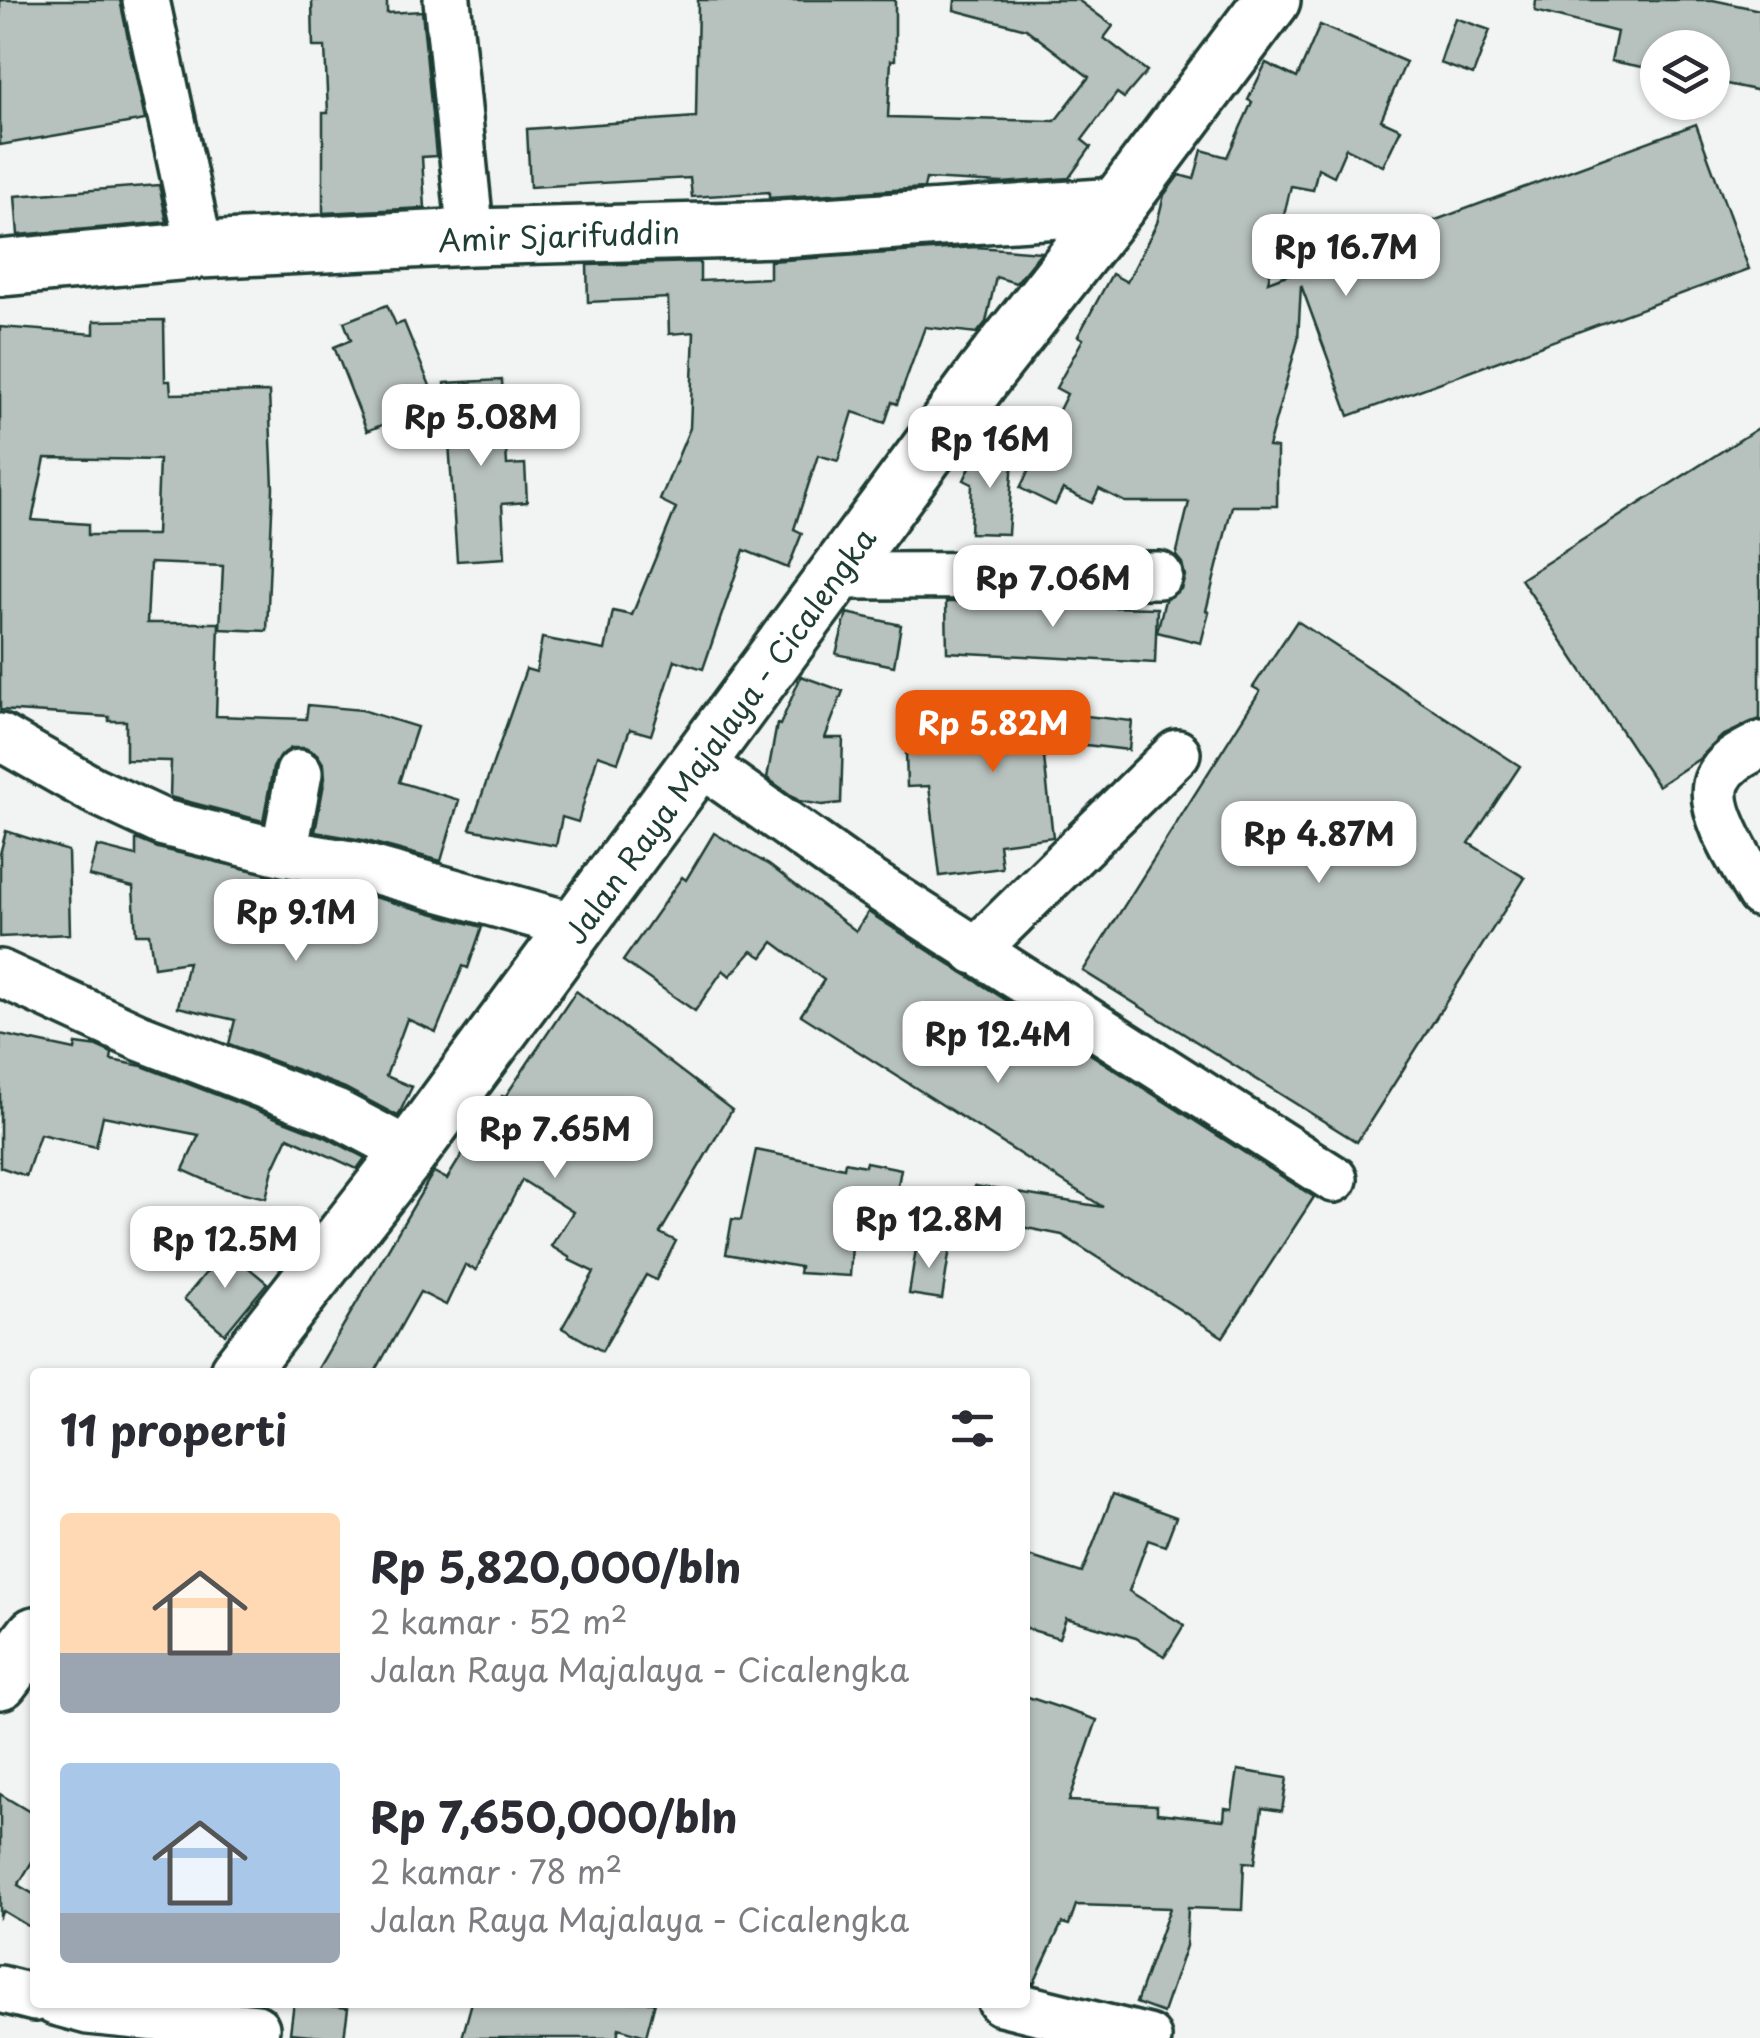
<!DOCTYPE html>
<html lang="id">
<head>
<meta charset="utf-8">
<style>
	:root { --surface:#fff; --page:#f7f7f7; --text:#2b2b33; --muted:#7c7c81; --accent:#ea580c }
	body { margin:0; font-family:"Playpen Sans",sans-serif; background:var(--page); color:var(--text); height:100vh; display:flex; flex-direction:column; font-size:38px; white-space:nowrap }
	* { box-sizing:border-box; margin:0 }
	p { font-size:32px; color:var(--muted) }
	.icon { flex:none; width:55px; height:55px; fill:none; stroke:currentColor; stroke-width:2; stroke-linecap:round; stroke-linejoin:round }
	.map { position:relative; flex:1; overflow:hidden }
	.details { position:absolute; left:30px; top:1368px; width:1000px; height:640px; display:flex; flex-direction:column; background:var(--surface); border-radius:10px; box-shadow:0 2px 8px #0004 }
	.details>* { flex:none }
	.tools { position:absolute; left:1640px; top:30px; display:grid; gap:20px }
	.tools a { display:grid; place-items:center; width:90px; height:90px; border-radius:50%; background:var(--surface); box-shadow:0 2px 8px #0004; font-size:50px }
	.price { position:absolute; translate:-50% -85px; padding:0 22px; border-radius:20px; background:#fff; color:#222; font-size:32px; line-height:65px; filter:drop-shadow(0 2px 5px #0008) }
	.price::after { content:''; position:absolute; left:50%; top:60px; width:30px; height:22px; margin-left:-15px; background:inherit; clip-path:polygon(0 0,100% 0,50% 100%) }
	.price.active { background:var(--accent); color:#fff }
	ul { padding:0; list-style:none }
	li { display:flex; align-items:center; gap:30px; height:250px; padding:0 30px }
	li span { display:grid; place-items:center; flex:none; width:280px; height:200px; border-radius:10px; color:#555 }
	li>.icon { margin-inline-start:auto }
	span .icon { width:120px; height:120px; fill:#fffc; stroke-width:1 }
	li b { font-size:42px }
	h2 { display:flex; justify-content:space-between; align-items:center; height:120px; padding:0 30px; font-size:42px }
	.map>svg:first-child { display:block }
</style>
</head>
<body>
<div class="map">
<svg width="1760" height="2038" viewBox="0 0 1760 2038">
	<rect width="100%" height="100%" fill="#f2f3f3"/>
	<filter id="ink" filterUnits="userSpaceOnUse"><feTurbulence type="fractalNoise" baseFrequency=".01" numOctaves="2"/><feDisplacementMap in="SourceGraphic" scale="20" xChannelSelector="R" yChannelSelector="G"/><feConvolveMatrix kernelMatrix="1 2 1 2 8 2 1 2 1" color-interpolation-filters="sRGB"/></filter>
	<g filter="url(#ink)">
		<g fill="#b7c1bd" stroke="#1f3d34" stroke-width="2.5" fill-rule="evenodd">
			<path d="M 0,0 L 120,0 L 145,120 L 0,145 Z"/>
			<path d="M 312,0 L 387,0 L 387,13 L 422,11 L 436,156 L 422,157 L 425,208 L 323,213 L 323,113 L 328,113 L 325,47 L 313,47 Z"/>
			<path d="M 698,0 L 895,0 L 895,60 L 891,60 L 888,117 L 1055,121 L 1089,77 L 1026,29 L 954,10 L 955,0 L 1078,0 L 1113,26 L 1104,38 L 1147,71 L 1124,98 L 1117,93 L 1082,140 L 1091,147 L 1069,178 L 1002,183 L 926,179 L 924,188 L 769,198 L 769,192 L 692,197 L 690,178 L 530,187 L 527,129 L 696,117 Z"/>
			<path d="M 1536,0 L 1713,0 L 1760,10 L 1760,91 L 1712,81 L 1712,48 L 1658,48 L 1658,70 L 1611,61 L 1617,32 L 1535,11 Z"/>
			<path d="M 1455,18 L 1490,30 L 1473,75 L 1440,63 Z"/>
			<path d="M 1320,25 L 1406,62 L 1381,120 L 1401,129 L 1383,166 L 1346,148 L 1334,176 L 1318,168 L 1313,190 L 1291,186 L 1268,282 L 1696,124 L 1749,269 L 1349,416 L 1301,285 L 1298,340 L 1268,447 L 1277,448 L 1277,506 L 1232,506 L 1206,611 L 1209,612 L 1201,643 L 1157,632 L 1165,600 L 1181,589 L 1185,576 L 1182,563 L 1176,556 L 1189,502 L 1125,502 L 1099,489 L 1092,503 L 1063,489 L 1055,505 L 1020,488 L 1067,394 L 1056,388 L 1083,339 L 1078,336 L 1112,274 L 1127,282 L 1157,223 L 1164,195 L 1179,175 L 1194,179 L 1202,150 L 1227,157 L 1252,102 L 1248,100 L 1266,63 L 1297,78 Z"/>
			<path d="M 159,185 L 167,222 L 18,235 L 15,196 Z"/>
			<path d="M 976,247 L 1041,252 L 1016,283 L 996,277 L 986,322 L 977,333 L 925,327 L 897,404 L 892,402 L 885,423 L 853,412 L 838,461 L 818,455 L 794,529 L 802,533 L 788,568 L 744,550 L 703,669 L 675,660 L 651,735 L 630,729 L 618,762 L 598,755 L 578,822 L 562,817 L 556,846 L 470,829 L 526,669 L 536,672 L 542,638 L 605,650 L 613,611 L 632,615 L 676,508 L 660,500 L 690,428 L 694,332 L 669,334 L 668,298 L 588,302 L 587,265 L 700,262 L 700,281 L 770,278 L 770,261 Z"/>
			<path d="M 387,305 L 396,325 L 404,322 L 437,403 L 367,431 L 334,347 L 351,340 L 344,322 Z"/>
			<path d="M 164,320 L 165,381 L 170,381 L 171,394 L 269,392 L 273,487 L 267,631 L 220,629 L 223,566 L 150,563 L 147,623 L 219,623 L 216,716 L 306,719 L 308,705 L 362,710 L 417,727 L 399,782 L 459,800 L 441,861 L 363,840 L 315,832 L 325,778 L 324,765 L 317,754 L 305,748 L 291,748 L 279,757 L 273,768 L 263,821 L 170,797 L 171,761 L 126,760 L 126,721 L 109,721 L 109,717 L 0,710 L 0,327 L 94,334 L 94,321 ZM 45,458 L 159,460 L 156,535 L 88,535 L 88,524 L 32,520 Z"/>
			<path d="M 502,380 L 507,465 L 525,464 L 527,502 L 502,504 L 505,558 L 457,561 L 445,383 Z"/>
			<path d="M 1760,427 L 1760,719 L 1722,736 L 1699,759 L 1658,786 L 1521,579 Z"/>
			<path d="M 982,442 L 1013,457 L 1008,534 L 970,533 L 972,484 L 964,480 Z"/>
			<path d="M 1109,601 L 1108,607 L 1157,608 L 1155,663 L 947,652 L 946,602 Z"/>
			<path d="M 847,613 L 901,625 L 894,666 L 836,654 Z"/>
			<path d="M 1297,621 L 1520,766 L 1469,843 L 1525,878 L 1357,1142 L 1083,971 L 1260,691 L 1253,687 Z"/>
			<path d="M 801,676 L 843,691 L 825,738 L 843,738 L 841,803 L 822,805 L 799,801 L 767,778 L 777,724 L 780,725 Z"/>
			<path d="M 986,705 L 1132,721 L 1129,750 L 1042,740 L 1053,837 L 999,844 L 1002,868 L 940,876 L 929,786 L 907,787 L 905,714 L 949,712 L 949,707 Z"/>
			<path d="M 6,831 L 68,851 L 70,934 L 0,937 L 0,854 Z"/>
			<path d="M 714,833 L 769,865 L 856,931 L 868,912 L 1314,1197 L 1223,1337 L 1062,1235 L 970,1217 L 975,1186 L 1103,1207 L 801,1015 L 824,980 L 773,942 L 762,957 L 752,951 L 730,976 L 723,970 L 695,1011 L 623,961 L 682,877 L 686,880 Z"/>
			<path d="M 136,839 L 158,848 L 307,883 L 304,901 L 365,910 L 370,896 L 482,927 L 468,968 L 463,966 L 436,1032 L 407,1019 L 386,1076 L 412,1087 L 398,1116 L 345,1088 L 229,1044 L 235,1020 L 178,1007 L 188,962 L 154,967 L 149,934 L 136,934 L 133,887 L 89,876 L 97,846 L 136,856 Z"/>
			<path d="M 576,991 L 732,1110 L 660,1233 L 676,1241 L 656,1280 L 646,1275 L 602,1351 L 562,1328 L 594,1272 L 569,1260 L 570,1258 L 551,1246 L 573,1212 L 522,1180 L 476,1270 L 465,1265 L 446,1305 L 420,1292 L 375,1372 L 316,1372 L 431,1176 L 434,1172 L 447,1179 L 471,1140 L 476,1143 L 502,1096 L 505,1097 Z"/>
			<path d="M 0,1034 L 75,1050 L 76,1044 L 99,1047 L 112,1053 L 111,1060 L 142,1066 L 325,1137 L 365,1158 L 357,1169 L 288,1137 L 273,1169 L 266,1198 L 223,1188 L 183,1170 L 199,1135 L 103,1116 L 96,1147 L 40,1134 L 26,1176 L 0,1167 Z"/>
			<path d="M 756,1150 L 844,1168 L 845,1162 L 865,1166 L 866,1162 L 901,1169 L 894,1207 L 855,1199 L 850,1276 L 799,1273 L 800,1267 L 726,1254 L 732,1219 L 741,1220 Z"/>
			<path d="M 917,1242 L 950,1248 L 942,1299 L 909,1294 Z"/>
			<path d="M 226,1249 L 267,1283 L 225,1334 L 184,1299 Z"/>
			<path d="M 1113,1494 L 1176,1517 L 1165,1546 L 1148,1540 L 1129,1591 L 1184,1625 L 1165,1656 L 1136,1638 L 1066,1618 L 1059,1638 L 1025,1628 L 1025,1555 L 1082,1573 Z"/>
			<path d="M 1025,1696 L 1097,1720 L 1069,1801 L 1157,1805 L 1157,1813 L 1224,1820 L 1225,1808 L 1232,1809 L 1238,1770 L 1287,1778 L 1282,1811 L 1262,1808 L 1255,1863 L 1244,1862 L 1242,1910 L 1188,1908 L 1186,1946 L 1163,2013 L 1136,2003 L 1170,1908 L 1076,1905 L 1069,1925 L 1062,1923 L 1034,1983 L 1025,1981 Z"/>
			<path d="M 0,1794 L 35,1815 L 35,1857 L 18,1885 L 35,1895 L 35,1930 L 3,1911 L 0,1916 Z"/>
			<path d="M 294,2002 L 348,2008 L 344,2038 L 290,2033 Z"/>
			<path d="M 472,2002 L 655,2002 L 646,2036 L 619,2028 L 617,2038 L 462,2038 Z"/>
		</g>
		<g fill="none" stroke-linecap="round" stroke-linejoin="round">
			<g stroke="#1f3d34" stroke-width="52">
				<g id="minor">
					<path d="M 146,0 L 200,250"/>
					<path d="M 447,0 L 471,237"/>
					<path d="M 835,576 L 1159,575"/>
					<path d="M 0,737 L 93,790 L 164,823 L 284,853"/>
					<path d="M 1760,745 C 1744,754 1726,761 1718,779 C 1704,808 1745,868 1760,894"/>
					<path d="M 699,762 L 856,873 L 1334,1179"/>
					<path d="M 299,773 L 284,853 L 356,865 L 579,927"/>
					<path d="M 975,951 L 1177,753"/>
					<path d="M 0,973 L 139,1037 L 336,1113 L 410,1152"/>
					<path d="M 0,1989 L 35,1998"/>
					<path d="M 55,2002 L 88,2011 L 256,2028"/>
					<path d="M 1001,2002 L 1148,2038"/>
				</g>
			</g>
			<g stroke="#1f3d34" stroke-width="62">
				<g id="major">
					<path d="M 0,268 L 200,250 L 471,237 L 781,229 L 1117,206"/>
					<path d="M 238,1372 L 410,1152 L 984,375 L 1117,206 L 1272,0"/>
					<path d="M 0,1681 L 35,1635"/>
				</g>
			</g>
			<use href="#minor" stroke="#fff" stroke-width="45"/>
			<use href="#major" stroke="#fff" stroke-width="55"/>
		</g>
	</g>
	<g text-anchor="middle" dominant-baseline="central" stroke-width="9" stroke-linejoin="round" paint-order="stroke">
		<g font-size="30" fill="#1f3d34" stroke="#fff">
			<text transform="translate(559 235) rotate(-2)">Amir Sjarifuddin</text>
			<text transform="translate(719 735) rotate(-54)">Jalan Raya Majalaya - Cicalengka</text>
		</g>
	</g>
</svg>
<div class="tools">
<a><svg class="icon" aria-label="layers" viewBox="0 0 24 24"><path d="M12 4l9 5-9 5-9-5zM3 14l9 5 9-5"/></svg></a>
</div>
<b class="price" style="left:1346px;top:299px">Rp 16.7M</b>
<b class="price" style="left:481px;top:469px">Rp 5.08M</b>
<b class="price" style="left:990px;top:491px">Rp 16M</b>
<b class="price" style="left:1053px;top:630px">Rp 7.06M</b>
<b class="price active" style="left:993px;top:775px">Rp 5.82M</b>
<b class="price" style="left:1319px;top:886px">Rp 4.87M</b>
<b class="price" style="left:296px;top:964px">Rp 9.1M</b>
<b class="price" style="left:998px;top:1086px">Rp 12.4M</b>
<b class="price" style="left:555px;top:1181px">Rp 7.65M</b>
<b class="price" style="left:929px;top:1271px">Rp 12.8M</b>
<b class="price" style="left:225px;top:1291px">Rp 12.5M</b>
<section class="details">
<h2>11 properti<svg class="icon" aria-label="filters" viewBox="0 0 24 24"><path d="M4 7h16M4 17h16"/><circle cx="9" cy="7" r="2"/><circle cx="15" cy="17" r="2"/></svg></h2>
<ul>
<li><span style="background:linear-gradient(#ffd9b3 70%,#9aa5b1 0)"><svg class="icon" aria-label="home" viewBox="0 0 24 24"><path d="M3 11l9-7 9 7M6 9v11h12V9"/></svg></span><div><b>Rp 5,820,000/bln</b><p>2 kamar · 52 m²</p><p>Jalan Raya Majalaya - Cicalengka</p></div></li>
<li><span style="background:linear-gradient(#a9c7e8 75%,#9aa5b1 0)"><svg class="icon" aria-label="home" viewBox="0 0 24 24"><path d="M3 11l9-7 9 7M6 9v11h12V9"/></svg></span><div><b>Rp 7,650,000/bln</b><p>2 kamar · 78 m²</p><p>Jalan Raya Majalaya - Cicalengka</p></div></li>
</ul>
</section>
</div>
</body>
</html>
